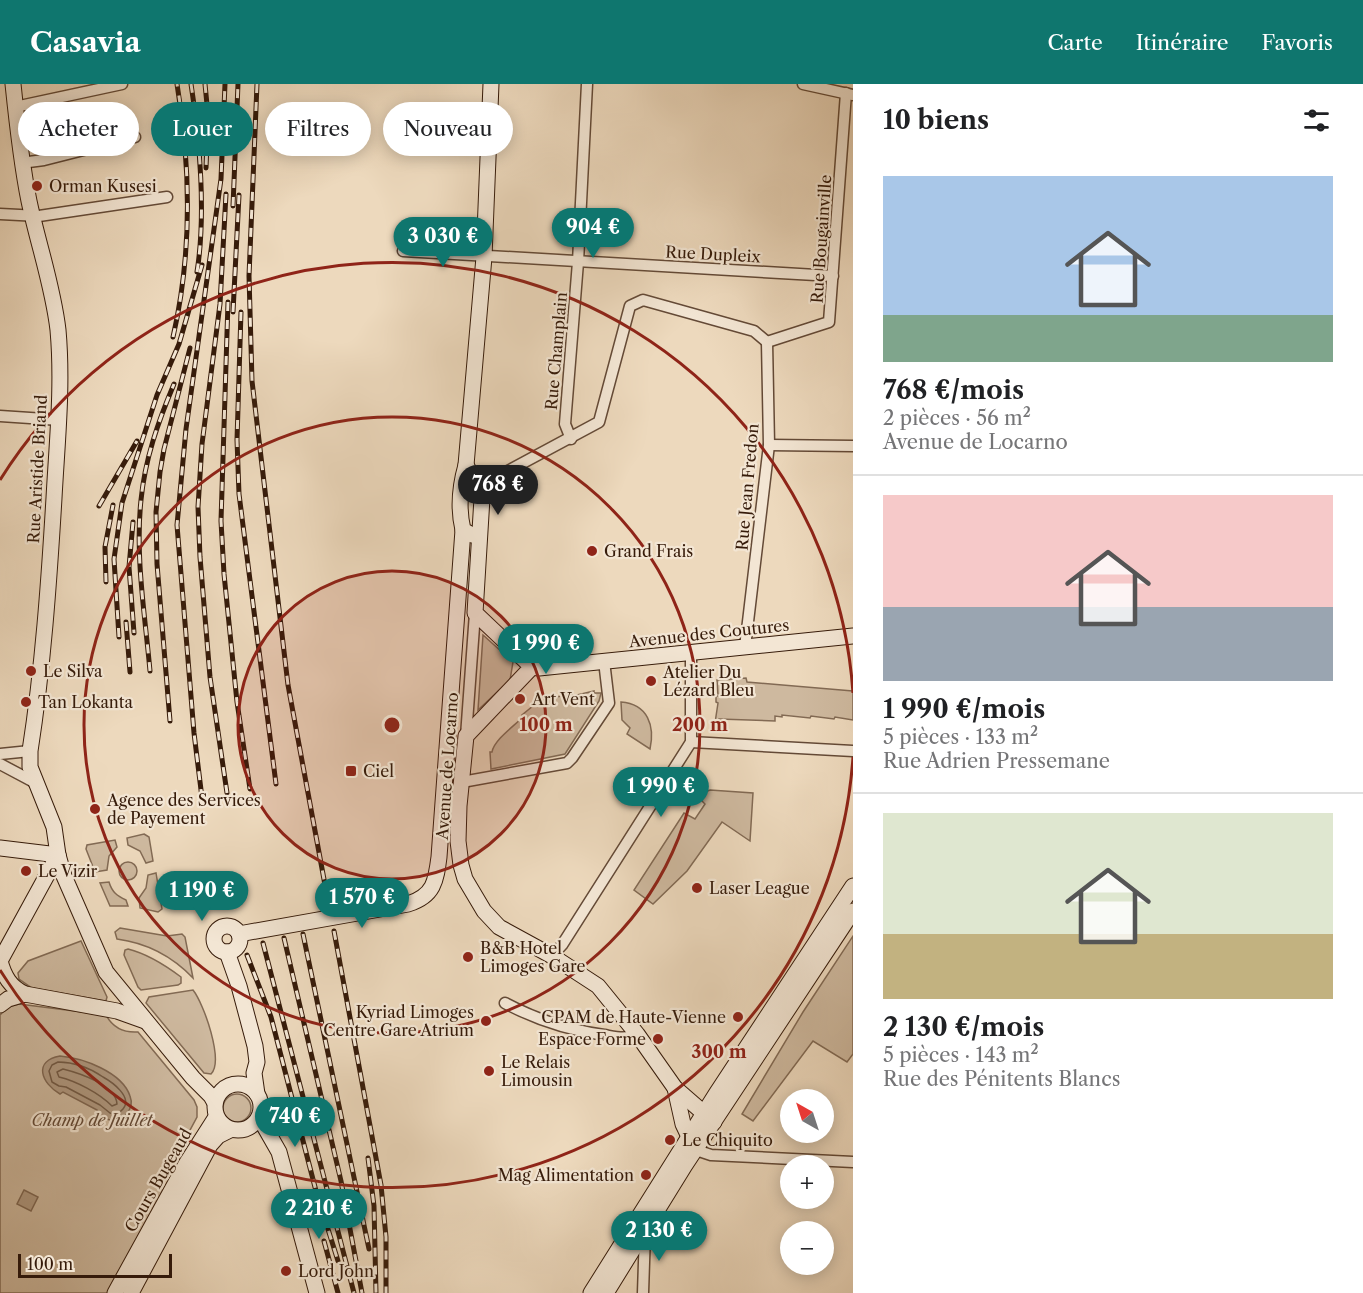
<!DOCTYPE html>
<html lang="fr">
<head>
<meta charset="utf-8">
<style>
	:root { --surface:#fff; --page:#f6f6f6; --text:#202124; --muted:#757577; --line:#e0e0e0; --accent:#0f766e }
	body { margin:0; font-family:"Libre Caslon Text",serif; background:var(--page); color:var(--text); height:100vh; display:flex; flex-direction:column; font-size:22px; white-space:nowrap }
	* { box-sizing:border-box; margin:0 }
	p { font-size:20px; color:var(--muted) }
	.icon { flex:none; width:33px; height:33px; fill:none; stroke:currentColor; stroke-width:2; stroke-linecap:round; stroke-linejoin:round }
	.map { position:relative; flex:1; overflow:hidden }
	.sheet { display:flex; flex-direction:column; background:var(--surface); width:510px }
	.sheet>* { flex:none }
	.hud { position:absolute; left:18px; top:18px; width:570px; height:54px; display:flex; gap:12px }
	.needle { width:39px; rotate:321deg }
	.buttons { position:absolute; left:780px; top:1005px; display:grid; gap:12px }
	.buttons a { display:grid; place-items:center; width:54px; height:54px; border-radius:50%; background:var(--surface); box-shadow:0 3px 15px #0003; font-size:30px }
	.scale { position:absolute; left:18px; bottom:15px; width:154px; box-sizing:border-box; padding-left:6px; border:3px solid #361b0a; border-top:0; font-size:16px; line-height:21px; white-space:nowrap; color:#361b0a; -webkit-text-stroke:4px #f3e6d4; paint-order:stroke }
	.price { position:absolute; translate:-50% -51px; padding:0 14px; border-radius:21px; background:var(--accent); color:#fff; font-size:20px; line-height:39px; filter:drop-shadow(0 2px 3px #0008) }
	.price::after { content:''; position:absolute; left:50%; top:36px; width:18px; height:14px; margin-left:-9px; background:inherit; clip-path:polygon(0 0,100% 0,50% 100%) }
	.price.selected { background:#222; color:#fff }
	ul { padding:0; list-style:none }
	li { display:grid; align-content:center; gap:12px; height:318px; padding:0 30px }
	li+li { border-top:2px solid var(--line) }
	li span { display:grid; place-items:center; height:186px; border-radius:0px; color:#555 }
	li>.icon { margin-inline-start:auto }
	span .icon { width:108px; height:108px; fill:#fffc; stroke-width:1 }
	li b { font-size:26px }
	h2 { display:flex; justify-content:space-between; align-items:center; height:72px; padding:0 30px; font-size:26px }
	.tag { padding:0 21px; border-radius:27px; background:var(--surface); box-shadow:0 3px 15px #0003; font-size:21px; line-height:54px }
	.tag.selected { background:var(--accent); color:#fff }
	header { display:flex; align-items:center; gap:36px; box-sizing:border-box; height:84px; padding:0 30px; background:var(--accent); color:#fff }
	header strong { font-size:28px }
	nav { display:flex; gap:33px; margin-inline-start:auto; font-size:21px }
	main { display:flex; flex:1; min-height:0 }
	.map>svg:first-child { display:block }
</style>
</head>
<body>
<header>
<strong>Casavia</strong>
<nav><a>Carte</a><a>Itinéraire</a><a>Favoris</a></nav>
</header>
<main>
<div class="map">
<svg width="853" height="1209" viewBox="0 0 853 1209">
	<rect width="100%" height="100%" fill="#edd9bd"/>
	<filter id="stains"><feTurbulence type="fractalNoise" baseFrequency=".00333" numOctaves="4"/><feColorMatrix values="0 0 0 0 .2 0 0 0 0 .09 0 0 0 0 .02 0 0 0 .5 -.17"/></filter>
	<radialGradient id="worn" r=".72"><stop offset=".6" stop-color="#630" stop-opacity="0"/><stop offset="1" stop-color="#630" stop-opacity=".3"/></radialGradient>
	<g fill="#ceb99f" stroke="#826a54" stroke-width="1.5">
		<path d="M 483,551 L 513,578 L 510,596 L 478,626 Z"/>
		<path d="M 746,594 L 747,598 L 853,607 L 853,636 L 835,633 L 834,635 L 811,632 L 810,634 L 782,631 L 782,633 L 775,632 L 775,637 L 719,635 L 719,639 L 715,639 L 718,619 L 716,618 L 716,612 L 718,612 L 717,596 Z"/>
		<path d="M 594,607 L 594,609 L 601,609 L 599,617 L 565,670 L 491,685 L 490,668 L 492,668 C 494,656 514,642 523,633 L 522,631 L 539,617 L 539,614 L 565,612 L 565,610 L 577,611 Z"/>
		<path d="M 621,618 C 648,620 655,642 650,665 L 627,650 L 630,644 L 622,636 Z"/>
		<path d="M 710,706 L 753,709 L 750,757 L 722,738 L 687,787 L 653,820 L 634,806 L 684,729 L 695,735 L 705,720 L 700,715 L 705,708 Z"/>
		<path d="M 144,750 L 149,753 L 153,777 L 146,779 L 140,767 L 128,761 L 127,754 Z"/>
		<path d="M 115,756 L 117,763 L 109,772 L 107,786 L 95,788 L 86,765 L 87,761 Z"/>
		<circle cx="128" cy="787" r="9"/>
		<path d="M 156,789 L 162,825 L 158,828 L 140,824 L 139,814 L 146,804 L 148,791 Z"/>
		<path d="M 109,798 C 112,808 117,812 126,816 L 128,822 L 110,822 L 100,799 Z"/>
		<path d="M 120,844 L 167,852 L 182,850 L 185,853 L 193,894 C 172,872 147,859 117,855 L 115,848 Z"/>
		<path d="M 853,852 L 853,970 L 847,978 L 813,957 L 753,1037 L 742,1030 L 803,928 Z"/>
		<path d="M 81,857 L 107,913 L 106,917 L 32,904 L 19,895 L 18,889 L 28,877 Z"/>
		<path d="M 128,865 C 148,870 165,881 181,893 L 181,899 L 178,901 L 141,906 L 138,903 L 124,871 L 125,866 Z"/>
		<path d="M 193,906 C 204,920 224,977 211,990 L 204,989 L 146,919 L 149,913 Z"/>
		<path d="M 19,920 L 106,931 C 113,944 123,949 138,948 L 194,1016 L 197,1023 L 197,1033 L 159,1104 L 163,1107 L 108,1209 L 0,1209 L 0,931 L 8,923 Z"/>
		<circle cx="237" cy="1024" r="14"/>
	</g>
	<g fill="#af9880" stroke="#7f6651" stroke-width="1.5">
		<path d="M 60,972 C 83,974 122,988 130,1012 C 135,1025 123,1038 110,1036 C 106,1035 101,1032 97,1030 L 97,1026 L 63,1008 L 60,1010 C 41,999 33,977 60,972 Z"/>
		<path d="M 24,1106 L 38,1113 L 31,1127 L 17,1120 Z"/>
	</g>
	<g fill="none" stroke-linecap="round" stroke-linejoin="round">
		<g stroke="#725a45" stroke-width="1.5">
			<path d="M 58,978 C 74,978 90,984 103,993 C 112,998 133,1013 123,1025 C 119,1030 115,1030 110,1029 L 100,1021 L 66,1003 L 59,1002 L 52,998 L 49,987 L 52,981 Z"/>
			<path d="M 63,985 C 79,989 116,1001 117,1020 L 112,1022 C 99,1009 76,997 59,993 L 57,988 Z"/>
		</g>
		<g stroke="#644a37" stroke-width="13">
			<g id="street">
				<path d="M 803,0 L 853,11"/>
				<path d="M 15,23 L 122,0"/>
				<path d="M 21,79 L 44,76 L 135,53"/>
				<path d="M 0,130 L 39,132 L 167,113"/>
				<path d="M 403,167 L 833,192"/>
				<path d="M 767,258 L 829,238 L 846,9"/>
				<path d="M 0,332 L 60,336"/>
				<path d="M 571,355 L 565,340 L 578,178 L 587,0"/>
				<path d="M 769,361 L 853,362"/>
				<path d="M 478,403 L 599,338 L 630,222 L 643,216 L 754,247 L 767,258"/>
				<path d="M 745,563 L 769,361 L 767,258"/>
				<path d="M 466,652 L 475,529"/>
				<path d="M 691,658 L 853,667"/>
				<path d="M 0,670 L 30,667"/>
				<path d="M 0,680 L 34,698"/>
				<path d="M 462,698 L 567,679 L 572,674 L 609,619 L 604,577"/>
				<path d="M 552,872 L 562,861 L 691,658 L 691,569"/>
				<path d="M 505,919 C 537,936 568,946 604,951 C 616,953 626,956 637,950"/>
				<path d="M 696,1066 L 711,1071 L 853,1078"/>
				<path d="M 643,1209 L 645,1148"/>
			</g>
		</g>
		<g stroke="#361b0a" stroke-width="17">
			<g id="secondary">
				<path d="M 13,0 C 17,39 21,78 29,117 C 38,160 53,202 58,246 C 63,302 57,358 54,414 C 49,498 43,583 30,667 L 30,683 L 54,743 L 58,771 L 64,792 L 106,888 L 193,994 L 211,1012 L 215,1019"/>
				<path d="M 466,381 L 478,403 L 482,414 L 475,529 L 532,583 L 466,652 L 459,722 L 458,757 L 461,781 L 465,795 L 484,827 L 499,843 L 552,872 L 598,902 L 637,950 L 675,1004 L 714,1038"/>
				<path d="M 472,451 L 463,446 C 458,425 460,402 466,381 L 484,173 L 491,0"/>
				<path d="M 532,583 L 539,584 L 853,552"/>
				<path d="M 0,764 L 58,771"/>
				<circle cx="227" cy="855" r="13"/>
				<path d="M 239,850 L 408,820 C 434,812 436,797 439,773 L 463,446"/>
				<path d="M 227,868 L 239,902 L 255,962 L 257,978 L 254,989 L 257,1010"/>
				<path d="M 0,877 C 4,892 10,903 25,910 L 117,927 L 145,937"/>
				<path d="M 0,877 L 58,771"/>
				<path d="M 0,921 L 8,915 L 25,910"/>
				<circle cx="238" cy="1023" r="23"/>
				<path d="M 675,1004 L 683,1040 L 693,1061"/>
				<path d="M 259,1033 L 279,1068 L 317,1209"/>
				<path d="M 115,1209 L 186,1080 L 216,1033"/>
				<path d="M 131,1209 L 210,1061 L 218,1052 L 230,1046"/>
				<path d="M 591,1209 L 716,1010 L 853,802"/>
				<path d="M 606,1209 L 685,1081 L 853,827"/>
			</g>
		</g>
		<use href="#street" stroke="#f3e6d4" stroke-width="10"/>
		<use href="#secondary" stroke="#f3e6d4" stroke-width="15"/>
		<g stroke="#361b0a" stroke-width="5">
			<g id="rail">
				<path d="M 191,0 C 200,57 206,131 197,188"/>
				<path d="M 205,0 L 208,31 L 206,84"/>
				<path d="M 257,0 L 249,192 L 252,297 L 288,601 L 328,817"/>
				<path d="M 226,110 L 220,220 L 202,360 L 198,423 L 200,473 L 210,593 L 227,709"/>
				<path d="M 233,122 L 238,0"/>
				<path d="M 228,218 L 221,437 L 224,490 L 237,618 L 250,705"/>
				<path d="M 233,228 L 239,111"/>
				<path d="M 241,228 L 237,356 L 239,410 L 276,700"/>
				<path d="M 173,253 C 192,170 191,84 177,0"/>
				<path d="M 99,422 L 137,357"/>
				<path d="M 133,438 L 129,483 L 134,549"/>
				<path d="M 106,498 L 105,463 L 113,421"/>
				<path d="M 126,538 L 130,588"/>
				<path d="M 119,553 L 114,475 L 122,419 L 157,311 L 179,260 L 202,181"/>
				<path d="M 150,587 C 145,531 135,472 141,416 C 145,375 158,338 174,300"/>
				<path d="M 170,637 L 157,480 L 156,428 L 160,388 L 164,365 L 190,264"/>
				<path d="M 202,714 L 194,649 L 177,441 L 186,345 L 221,95 L 225,0"/>
				<path d="M 334,847 L 381,1101 L 386,1153 L 386,1209"/>
				<path d="M 303,850 L 369,1165"/>
				<path d="M 284,854 L 341,1097 L 362,1209"/>
				<path d="M 263,859 L 354,1209"/>
				<path d="M 247,871 L 271,933 L 316,1107 L 338,1177"/>
				<path d="M 368,1074 L 374,1122 L 376,1209"/>
				<path d="M 324,1157 L 338,1209"/>
			</g>
		</g>
		<use href="#rail" stroke="#f3e6d4" stroke-width="3" stroke-dasharray="9" stroke-linecap="butt"/>
	</g>
	<circle cx="392" cy="641" r="154" fill="#8f2418" fill-opacity=".12"/>
	<g fill="none" stroke="#8f2418" stroke-width="3">
		<circle cx="392" cy="641" r="154"/>
		<circle cx="392" cy="641" r="308"/>
		<path d="M853 673A462 462 0 0 1 0 886M0 396A462 462 0 0 1 853 609"/>
	</g>
	<g fill="#8f2418" stroke="#f3e6d4" stroke-width="2">
		<circle cx="37" cy="102" r="6"/>
		<circle cx="592" cy="467" r="6"/>
		<circle cx="31" cy="587" r="6"/>
		<circle cx="651" cy="597" r="6"/>
		<circle cx="520" cy="615" r="6"/>
		<circle cx="26" cy="618" r="6"/>
		<rect x="345" y="681" width="12" height="12" rx="3"/>
		<circle cx="95" cy="725" r="6"/>
		<circle cx="26" cy="787" r="6"/>
		<circle cx="697" cy="804" r="6"/>
		<circle cx="468" cy="873" r="6"/>
		<circle cx="738" cy="933" r="6"/>
		<circle cx="486" cy="937" r="6"/>
		<circle cx="658" cy="955" r="6"/>
		<circle cx="489" cy="987" r="6"/>
		<circle cx="670" cy="1056" r="6"/>
		<circle cx="646" cy="1091" r="6"/>
		<circle cx="286" cy="1187" r="6"/>
	</g>
	<g text-anchor="middle" dominant-baseline="central" stroke-width="4.5" stroke-linejoin="round" paint-order="stroke">
		<g font-size="16" fill="#361b0a" stroke="#f3e6d4" text-anchor="start">
			<text x="49" y="102">Orman Kusesi</text>
			<text x="604" y="467">Grand Frais</text>
			<text x="43" y="587">Le Silva</text>
			<text x="663" y="588">Atelier Du<tspan x="663" dy="18">Lézard Bleu</tspan></text>
			<text x="532" y="615">Art Vent</text>
			<text x="38" y="618">Tan Lokanta</text>
			<text x="363" y="687">Ciel</text>
			<text x="107" y="716">Agence des Services<tspan x="107" dy="18">de Payement</tspan></text>
			<text x="38" y="787">Le Vizir</text>
			<text x="709" y="804">Laser League</text>
			<text x="480" y="864">B&amp;B Hotel<tspan x="480" dy="18">Limoges Gare</tspan></text>
			<text x="474" y="928" text-anchor="end">Kyriad Limoges<tspan x="474" dy="18">Centre Gare Atrium</tspan></text>
			<text x="726" y="933" text-anchor="end">CPAM de Haute-Vienne</text>
			<text x="646" y="955" text-anchor="end">Espace Forme</text>
			<text x="501" y="978">Le Relais<tspan x="501" dy="18">Limousin</tspan></text>
			<text x="682" y="1056">Le Chiquito</text>
			<text x="634" y="1091" text-anchor="end">Mag Alimentation</text>
			<text x="298" y="1187">Lord John</text>
		</g>
		<g font-size="16" fill="#361b0a" stroke="#f3e6d4">
			<text transform="translate(821 155) rotate(-86)">Rue Bougainville</text>
			<text transform="translate(713 170) rotate(3)">Rue Dupleix</text>
			<text transform="translate(556 267) rotate(-85)">Rue Champlain</text>
			<text transform="translate(37 385) rotate(-87)">Rue Aristide Briand</text>
			<text transform="translate(747 403) rotate(-85)">Rue Jean Fredon</text>
			<text transform="translate(709 549) rotate(-6)">Avenue des Coutures</text>
			<text transform="translate(447 682) rotate(-86)">Avenue de Locarno</text>
			<text transform="translate(158 1096) rotate(-60)">Cours Bugeaud</text>
		</g>
		<g font-size="16" font-style="italic" fill="#644a37" stroke="#f3e6d4">
			<text x="92" y="1036">Champ de Juillet</text>
		</g>
	</g>
	<circle cx="392" cy="641" r="9" fill="#8f2418" stroke="#f3e6d4" stroke-width="3"/>
	<g font-size="18" text-anchor="middle" font-weight="bold" fill="#8f2418" stroke="#f3e6d4" stroke-width="4.5" stroke-linejoin="round" paint-order="stroke">
		<text x="546" y="647">100 m</text>
		<text x="700" y="647">200 m</text>
		<text x="719" y="974">300 m</text>
	</g>
	<rect width="100%" height="100%" filter="url(#stains)"/>
	<rect width="100%" height="100%" fill="url(#worn)"/>
</svg>
<div class="buttons">
<a><svg class="needle" viewBox="-14 -14 28 28"><path d="M0-13l5 13h-10z" fill="#e53935"/><path d="M0 13l5-13h-10z" fill="#757577"/></svg></a>
<a>+</a>
<a>−</a>
</div>
<div class="scale">100 m</div>
<b class="price" style="left:593px;top:175px">904 €</b>
<b class="price" style="left:443px;top:184px">3 030 €</b>
<b class="price selected" style="left:498px;top:432px">768 €</b>
<b class="price" style="left:546px;top:591px">1 990 €</b>
<b class="price" style="left:661px;top:734px">1 990 €</b>
<b class="price" style="left:202px;top:838px">1 190 €</b>
<b class="price" style="left:362px;top:845px">1 570 €</b>
<b class="price" style="left:295px;top:1064px">740 €</b>
<b class="price" style="left:319px;top:1156px">2 210 €</b>
<b class="price" style="left:659px;top:1178px">2 130 €</b>
<div class="hud">
<a class="tag">Acheter</a>
<a class="tag selected">Louer</a>
<a class="tag">Filtres</a>
<a class="tag">Nouveau</a>
</div>
</div>
<section class="sheet">
<h2>10 biens<svg class="icon" aria-label="filters" viewBox="0 0 24 24"><path d="M4 7h16M4 17h16"/><circle cx="9" cy="7" r="2"/><circle cx="15" cy="17" r="2"/></svg></h2>
<ul>
<li><span style="background:linear-gradient(#a9c7e8 75%,#7fa58c 0)"><svg class="icon" aria-label="home" viewBox="0 0 24 24"><path d="M3 11l9-7 9 7M6 9v11h12V9"/></svg></span><div><b>768 €/mois</b><p>2 pièces · 56 m²</p><p>Avenue de Locarno</p></div></li>
<li><span style="background:linear-gradient(#f6c9c9 60%,#9aa5b1 0)"><svg class="icon" aria-label="home" viewBox="0 0 24 24"><path d="M3 11l9-7 9 7M6 9v11h12V9"/></svg></span><div><b>1 990 €/mois</b><p>5 pièces · 133 m²</p><p>Rue Adrien Pressemane</p></div></li>
<li><span style="background:linear-gradient(#dfe7d0 65%,#c2b280 0)"><svg class="icon" aria-label="home" viewBox="0 0 24 24"><path d="M3 11l9-7 9 7M6 9v11h12V9"/></svg></span><div><b>2 130 €/mois</b><p>5 pièces · 143 m²</p><p>Rue des Pénitents Blancs</p></div></li>
</ul>
</section>
</main>
</body>
</html>
